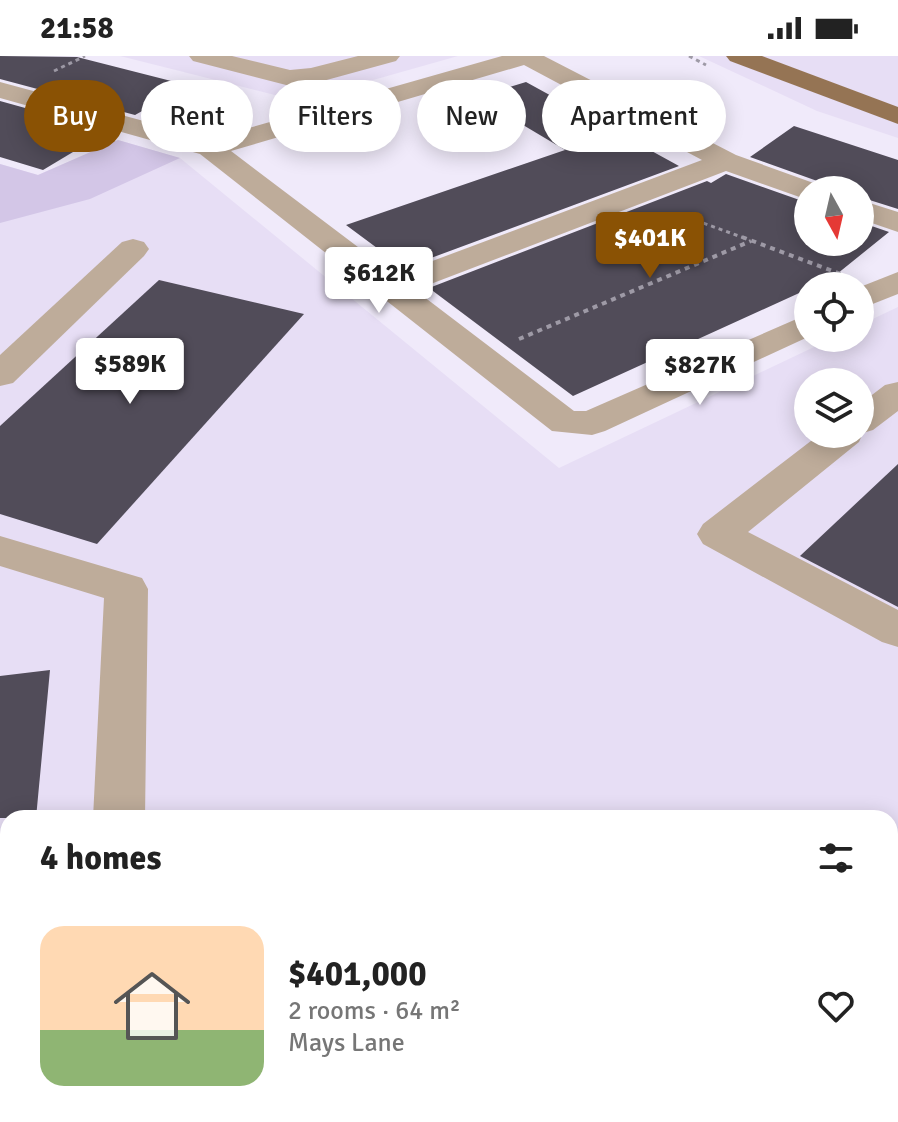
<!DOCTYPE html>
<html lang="en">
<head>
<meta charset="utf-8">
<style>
	:root { --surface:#fff; --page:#f2f2f2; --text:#222; --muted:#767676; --line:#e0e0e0; --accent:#8a5204 }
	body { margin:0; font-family:Signika,sans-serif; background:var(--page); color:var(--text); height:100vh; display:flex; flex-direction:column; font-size:30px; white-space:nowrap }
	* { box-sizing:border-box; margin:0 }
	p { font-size:26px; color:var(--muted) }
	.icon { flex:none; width:44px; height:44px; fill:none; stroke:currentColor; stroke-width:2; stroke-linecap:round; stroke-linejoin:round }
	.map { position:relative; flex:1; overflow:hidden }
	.details { position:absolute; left:0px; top:754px; width:898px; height:312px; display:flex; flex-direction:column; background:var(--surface); border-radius:24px 24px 0 0; box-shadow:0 4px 20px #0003 }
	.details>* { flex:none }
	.guide { position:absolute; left:24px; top:24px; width:850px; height:72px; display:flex; gap:16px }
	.needle { width:52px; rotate:172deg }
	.buttons { position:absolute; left:794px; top:120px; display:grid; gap:16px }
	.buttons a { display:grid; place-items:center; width:80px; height:80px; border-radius:50%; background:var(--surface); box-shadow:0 4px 20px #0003; font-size:40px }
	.price { position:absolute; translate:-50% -68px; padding:0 18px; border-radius:8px; background:#fff; color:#222; font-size:26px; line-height:52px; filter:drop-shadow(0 2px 4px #0008) }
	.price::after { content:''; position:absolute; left:50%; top:48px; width:24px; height:18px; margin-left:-12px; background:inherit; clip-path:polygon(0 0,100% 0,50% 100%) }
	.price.selected { background:var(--accent); color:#fff }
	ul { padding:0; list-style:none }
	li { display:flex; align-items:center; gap:24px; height:200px; padding:0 40px }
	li+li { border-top:2px solid var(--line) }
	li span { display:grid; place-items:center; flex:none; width:224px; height:160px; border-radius:24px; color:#555 }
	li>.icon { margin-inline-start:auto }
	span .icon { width:96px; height:96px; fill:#fffc; stroke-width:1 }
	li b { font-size:34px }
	h2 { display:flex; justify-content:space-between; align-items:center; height:96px; padding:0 40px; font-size:34px }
	.pill { padding:0 28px; border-radius:36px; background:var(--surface); box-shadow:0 4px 20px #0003; font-size:28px; line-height:72px }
	.pill.selected { background:var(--accent); color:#fff }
	.status { display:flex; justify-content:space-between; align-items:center; height:56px; padding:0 40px; background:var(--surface); direction:ltr }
	.status svg { height:22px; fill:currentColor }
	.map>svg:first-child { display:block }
</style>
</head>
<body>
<div class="status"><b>21:58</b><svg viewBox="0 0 49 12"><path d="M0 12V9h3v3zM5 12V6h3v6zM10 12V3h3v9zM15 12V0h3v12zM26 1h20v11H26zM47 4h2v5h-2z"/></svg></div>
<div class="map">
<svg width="898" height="1066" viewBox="0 0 898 1066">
	<rect width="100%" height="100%" fill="#f0eafa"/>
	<g fill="#e7def5" fill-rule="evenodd">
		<path d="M 120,0 L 458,0 L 299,45 Z"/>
		<path d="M 699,0 L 898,0 L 898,82 L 817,55 Z"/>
		<path d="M 118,84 L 180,102 L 559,412 L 833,282 L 860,282 L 860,269 L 898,251 L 898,1066 L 0,1066 L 0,108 L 38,119 ZM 808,326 L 860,326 L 860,378 L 808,378 ZM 8,762 L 890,762 L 890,1058 L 8,1058 Z"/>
	</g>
	<path fill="#d3c6e7" d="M 118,84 L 180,102 L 90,143 L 0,167 L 0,108 L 38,119 Z"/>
	<g fill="#514c59">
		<path d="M 0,0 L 77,1 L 234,41 L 192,67 L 144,54 L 135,59 L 0,23 Z"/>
		<path d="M 526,26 L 679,110 L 404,212 L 346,169 L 565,94 L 476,41 Z"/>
		<path d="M 0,45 L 108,75 L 43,114 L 0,101 Z"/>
		<path d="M 794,70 L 898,104 L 898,153 L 860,141 L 860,134 L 825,134 L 820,126 L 750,101 Z"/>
		<path d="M 726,118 L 808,147 L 808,186 L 860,186 L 860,166 L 889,176 L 832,222 L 808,230 L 808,233 L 573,340 L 429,232 L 707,125 L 711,127 Z"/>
		<path d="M 159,224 L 304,258 L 97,488 L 0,458 L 0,370 Z"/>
		<path d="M 898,408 L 898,551 L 800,500 Z"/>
		<path d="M 50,614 L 36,762 L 0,762 L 0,620 Z"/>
	</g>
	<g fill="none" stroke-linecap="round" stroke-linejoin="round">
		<g stroke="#9e9aa6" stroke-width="3" stroke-dasharray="4 4" stroke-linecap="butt">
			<path d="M 689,0 L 706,9"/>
			<path d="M 54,15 L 85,0"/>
			<path d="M 681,159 L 747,183"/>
		</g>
		<g stroke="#9e9aa6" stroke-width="4" stroke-dasharray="5 5" stroke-linecap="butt">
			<path d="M 742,181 L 841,218"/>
			<path d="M 519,283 L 751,185"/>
		</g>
		<g fill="#beac9a" fill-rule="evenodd">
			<path d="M 189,0 L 232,0 L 290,14 L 311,12 L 358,0 L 400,0 L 396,5 L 312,28 L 290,30 L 193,5 Z"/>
			<path d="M 502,0 L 544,0 L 736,99 L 819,129 L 822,134 L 808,134 L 808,144 L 726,115 L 415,234 L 574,355 L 586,355 L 808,258 L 808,281 L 605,375 L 592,379 L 552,375 L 200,98 L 0,42 L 0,26 L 210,83 ZM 524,9 L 702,104 L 395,219 L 231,95 Z"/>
			<path d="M 860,144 L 898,156 L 898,176 L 860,163 Z"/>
			<path d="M 133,183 L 144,186 L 149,193 L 144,200 L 13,327 L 0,330 L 0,299 L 122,186 Z"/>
			<path d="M 898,216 L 898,238 L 860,253 L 860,231 Z"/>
			<path d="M 898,326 L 898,355 L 873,374 L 863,377 L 859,386 L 748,476 L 898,554 L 898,591 L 882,586 L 703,488 L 697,478 L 703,468 L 820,378 L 860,378 L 860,348 L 885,329 Z"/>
			<path d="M 0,480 L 142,522 L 148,533 L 145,762 L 93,762 L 104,542 L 0,510 Z"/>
			<rect x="78" y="1058" width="62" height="8"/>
		</g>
		<path fill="#957454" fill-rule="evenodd" d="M 726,0 L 762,0 L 898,51 L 898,68 L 730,5 Z"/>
	</g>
</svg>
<div class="buttons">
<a><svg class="needle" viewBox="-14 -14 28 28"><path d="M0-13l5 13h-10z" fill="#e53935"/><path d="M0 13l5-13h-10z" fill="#767676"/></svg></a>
<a><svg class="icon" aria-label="locate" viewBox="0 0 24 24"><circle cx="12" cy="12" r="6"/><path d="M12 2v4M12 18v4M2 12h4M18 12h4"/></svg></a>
<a><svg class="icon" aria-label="layers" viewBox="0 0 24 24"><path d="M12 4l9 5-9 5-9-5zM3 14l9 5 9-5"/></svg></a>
</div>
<b class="price selected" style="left:650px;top:224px">$401K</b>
<b class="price" style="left:379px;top:259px">$612K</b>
<b class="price" style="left:130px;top:350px">$589K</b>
<b class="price" style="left:700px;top:351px">$827K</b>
<div class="guide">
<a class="pill selected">Buy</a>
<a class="pill">Rent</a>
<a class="pill">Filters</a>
<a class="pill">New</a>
<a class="pill">Apartment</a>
</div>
<section class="details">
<h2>4 homes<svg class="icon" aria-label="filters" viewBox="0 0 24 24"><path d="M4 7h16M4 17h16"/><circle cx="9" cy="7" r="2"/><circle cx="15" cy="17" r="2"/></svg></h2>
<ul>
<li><span style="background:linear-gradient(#ffd9b3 65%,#8fb573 0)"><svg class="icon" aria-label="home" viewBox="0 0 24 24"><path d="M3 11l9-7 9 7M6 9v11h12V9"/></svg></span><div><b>$401,000</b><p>2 rooms · 64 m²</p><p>Mays Lane</p></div><svg class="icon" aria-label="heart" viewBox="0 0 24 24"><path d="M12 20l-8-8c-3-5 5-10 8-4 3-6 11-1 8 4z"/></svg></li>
</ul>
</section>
</div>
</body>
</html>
